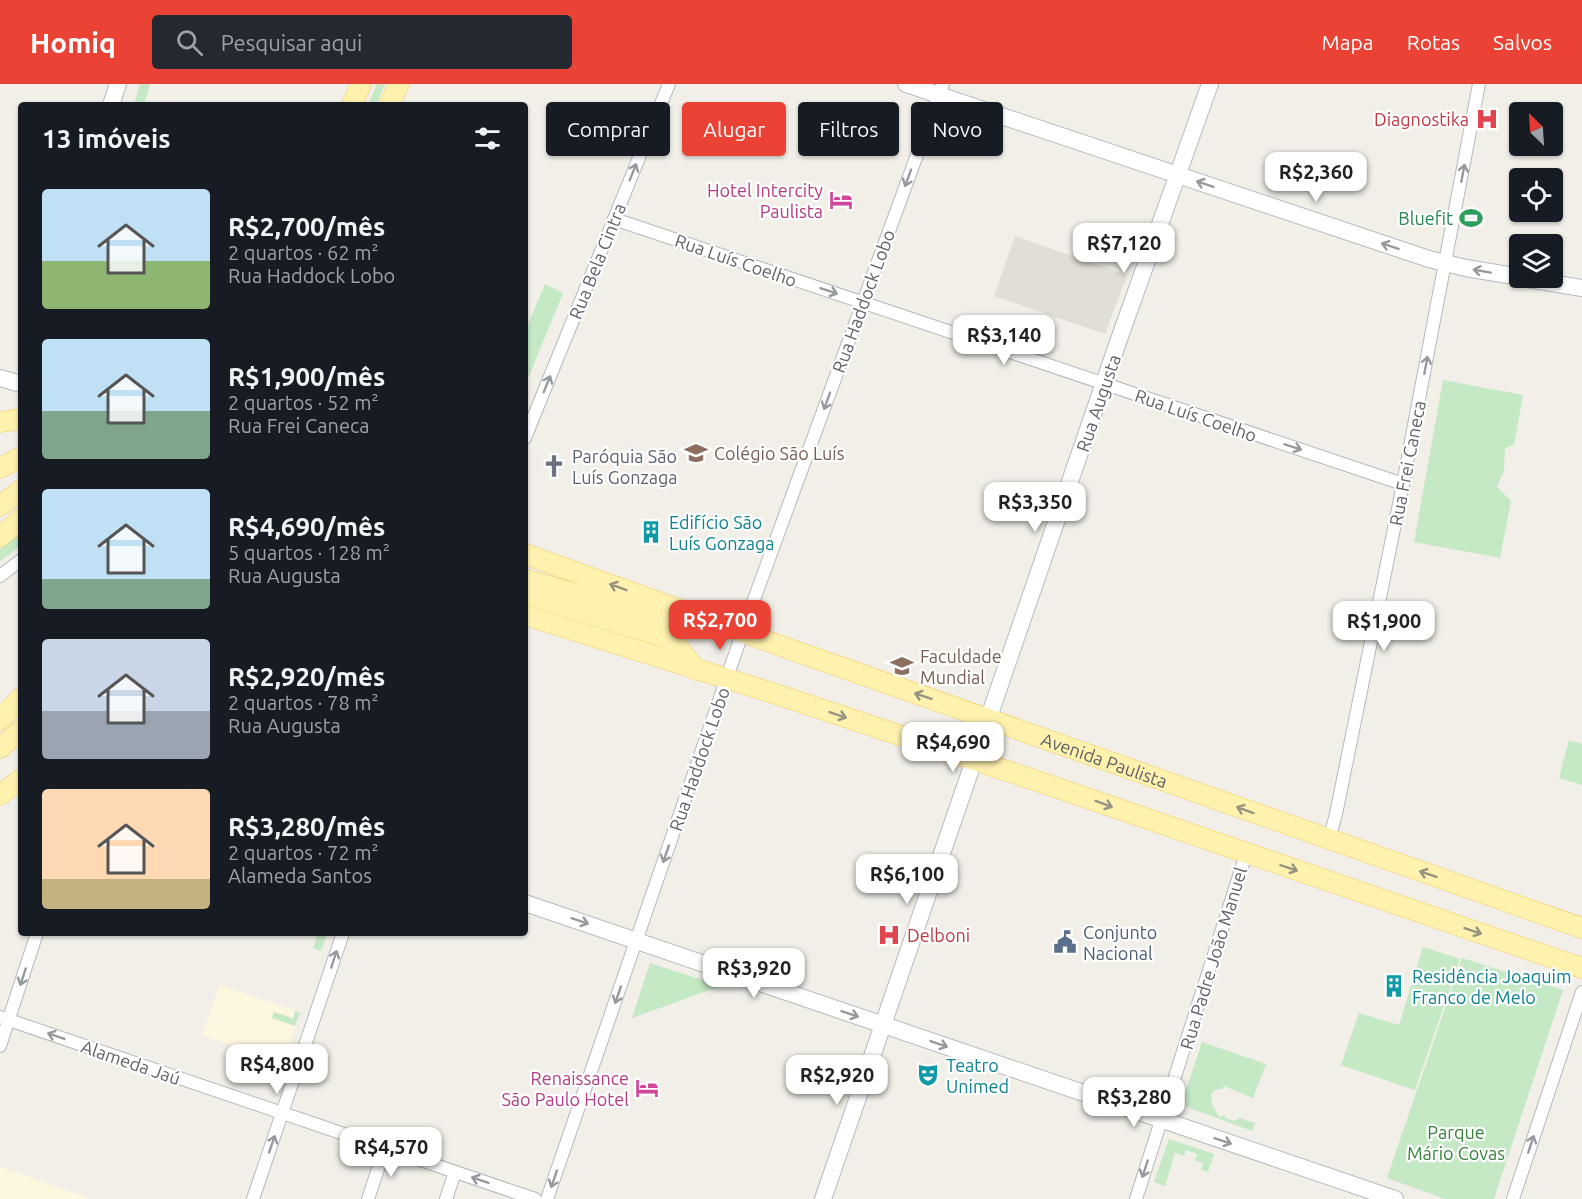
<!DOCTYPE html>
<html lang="pt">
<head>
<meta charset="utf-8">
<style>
	:root { --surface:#171b24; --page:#242831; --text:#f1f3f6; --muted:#9ea1a6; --accent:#ea4335 }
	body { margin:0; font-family:Ubuntu,sans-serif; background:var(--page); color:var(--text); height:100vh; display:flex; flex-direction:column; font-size:22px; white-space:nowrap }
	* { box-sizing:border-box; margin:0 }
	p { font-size:20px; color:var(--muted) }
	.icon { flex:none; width:33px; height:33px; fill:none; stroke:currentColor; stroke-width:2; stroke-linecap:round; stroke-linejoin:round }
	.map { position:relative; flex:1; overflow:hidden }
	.sheet { position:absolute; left:18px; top:18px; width:510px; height:834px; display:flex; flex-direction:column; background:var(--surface); border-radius:6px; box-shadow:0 2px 4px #0004 }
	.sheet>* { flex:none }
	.banner { position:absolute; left:546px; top:18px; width:570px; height:54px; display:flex; gap:12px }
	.needle { width:39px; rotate:335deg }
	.buttons { position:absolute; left:1509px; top:18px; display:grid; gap:12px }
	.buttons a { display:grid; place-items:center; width:54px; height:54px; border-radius:6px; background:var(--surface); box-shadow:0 2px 4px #0004; font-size:30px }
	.price { position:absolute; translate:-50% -51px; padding:0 14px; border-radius:12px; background:#fff; color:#222; font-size:20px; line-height:39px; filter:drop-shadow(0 2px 3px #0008) }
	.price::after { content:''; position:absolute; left:50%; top:36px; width:18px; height:14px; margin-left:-9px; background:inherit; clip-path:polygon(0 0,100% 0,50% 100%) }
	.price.current { background:var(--accent); color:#fff }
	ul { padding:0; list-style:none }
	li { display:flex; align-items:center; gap:18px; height:150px; padding:0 24px }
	li span { display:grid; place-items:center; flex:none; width:168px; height:120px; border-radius:6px; color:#555 }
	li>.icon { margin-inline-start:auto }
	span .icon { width:72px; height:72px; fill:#fffc; stroke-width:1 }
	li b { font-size:26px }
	h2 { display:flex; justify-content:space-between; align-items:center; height:72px; padding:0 24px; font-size:26px }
	.chip { padding:0 21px; border-radius:6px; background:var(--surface); box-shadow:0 2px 4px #0004; font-size:21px; line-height:54px }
	.chip.current { background:var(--accent); color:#fff }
	header { display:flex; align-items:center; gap:36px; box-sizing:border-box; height:84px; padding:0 30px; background:var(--accent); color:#fff }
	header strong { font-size:28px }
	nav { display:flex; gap:33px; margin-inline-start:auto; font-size:21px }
	.search { width:420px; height:54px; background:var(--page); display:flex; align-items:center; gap:15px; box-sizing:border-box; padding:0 21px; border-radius:6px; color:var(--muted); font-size:22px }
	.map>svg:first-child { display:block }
</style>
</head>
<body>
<header>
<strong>Homiq</strong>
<div class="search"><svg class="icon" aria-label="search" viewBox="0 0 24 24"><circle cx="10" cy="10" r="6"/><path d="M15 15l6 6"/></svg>Pesquisar aqui</div>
<nav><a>Mapa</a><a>Rotas</a><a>Salvos</a></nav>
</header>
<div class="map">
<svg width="1582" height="1115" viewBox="0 0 1582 1115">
	<rect width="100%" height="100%" fill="#f1efe8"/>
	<g fill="#fef7e0">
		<path d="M 220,901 L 300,928 L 283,979 L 202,951 Z"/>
		<path d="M 0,1083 L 92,1115 L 0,1115 Z"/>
	</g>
	<path fill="#e1ded6" d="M 1015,152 L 1127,191 L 1105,250 L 994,212 Z"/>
	<g fill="#c5e8c5">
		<path d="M 140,0 L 150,0 L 144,21 L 134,21 Z"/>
		<path d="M 377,0 L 385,0 L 376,21 L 368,21 Z"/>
		<path d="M 545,200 L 563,209 L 529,292 L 525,291 L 525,247 Z"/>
		<path d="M 1443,296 L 1523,311 L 1514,361 L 1505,364 L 1504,386 L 1497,403 L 1511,417 L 1500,474 L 1414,458 Z"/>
		<path d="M 21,444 L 21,462 L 0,477 L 0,466 Z"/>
		<path d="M 1569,656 L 1582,660 L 1582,701 L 1559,694 Z"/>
		<path d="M 318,849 L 327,849 L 321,867 L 313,864 Z"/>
		<path d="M 1423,863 L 1460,875 L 1415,1006 L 1341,981 L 1359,929 L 1399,941 Z"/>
		<path d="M 1462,874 L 1563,906 L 1494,1115 L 1445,1115 L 1387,1094 Z"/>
		<path d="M 650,879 L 721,902 L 632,934 Z"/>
		<path d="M 295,927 L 300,928 L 295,942 L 272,934 L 274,928 L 293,934 Z"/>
		<path d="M 1202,958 L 1266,980 L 1253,1014 L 1224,1002 L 1222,1005 L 1214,1006 L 1211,1011 L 1212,1020 L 1219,1033 L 1225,1031 L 1225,1034 L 1236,1037 L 1239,1034 L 1255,1039 L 1252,1047 L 1181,1021 Z"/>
		<path d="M 1169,1055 L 1214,1070 L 1208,1088 L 1201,1086 L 1203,1079 L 1195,1076 L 1197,1070 L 1186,1066 L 1184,1072 L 1175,1069 L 1165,1102 L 1154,1098 Z"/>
	</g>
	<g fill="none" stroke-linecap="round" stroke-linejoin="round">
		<g stroke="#b5b8bc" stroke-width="14">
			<g id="street">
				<path d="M 614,135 L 1403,400"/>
				<path d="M 525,354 L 669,0"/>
				<path d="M 0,492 L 21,476"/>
				<path d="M 1329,756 L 1336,730 L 1399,420 L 1479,0"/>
				<path d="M 0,933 L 535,1115"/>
				<path d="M 0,962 L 37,849"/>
				<path d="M 253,1115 L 343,849"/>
				<path d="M 368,1115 L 385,1064"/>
				<path d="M 446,1115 L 455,1088"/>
				<path d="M 547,1115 L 752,521 L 943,0"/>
				<path d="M 1136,1115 L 1246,770"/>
				<path d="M 1513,1115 L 1582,908"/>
			</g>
		</g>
		<g stroke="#b6babf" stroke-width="18">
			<g id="secondary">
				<path d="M 906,0 L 1429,175 L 1466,184 L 1520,193"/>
				<path d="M 111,21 L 118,0"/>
				<path d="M 1522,194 L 1582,204"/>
				<path d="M 0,294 L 21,300"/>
				<path d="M 525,819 L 1395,1115"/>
				<path d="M 823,1115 L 1117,261 L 1210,0"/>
			</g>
		</g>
		<g stroke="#f2c960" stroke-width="21">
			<g id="primary">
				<path d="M 352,21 L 361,0"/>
				<path d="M 389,21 L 399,0"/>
				<path d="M 0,338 L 21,335"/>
				<path d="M 0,384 L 21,373"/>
				<path d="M 0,422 L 21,406"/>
				<path d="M 0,453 L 21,435"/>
				<path id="s1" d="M 525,470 L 795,567 L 1582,844"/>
				<path d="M 525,495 L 626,524 L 686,538"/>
				<path d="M 525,510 L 666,554 L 675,559 L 696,586"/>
				<path d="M 525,531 L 782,612 L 1049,701 L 1582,884"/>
				<path d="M 0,636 L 21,614"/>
				<path d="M 0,664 L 21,646"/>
				<path d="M 0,711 L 21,695"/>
			</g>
		</g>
		<use href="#street" stroke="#fff" stroke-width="12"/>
		<use href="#secondary" stroke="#fff" stroke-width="16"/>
		<use href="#primary" stroke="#fff2af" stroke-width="20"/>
	</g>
	<defs><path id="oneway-shaft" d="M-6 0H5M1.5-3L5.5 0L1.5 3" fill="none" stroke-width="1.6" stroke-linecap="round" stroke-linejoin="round" transform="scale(1.5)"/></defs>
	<g stroke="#979a9d">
		<use href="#oneway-shaft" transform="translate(633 88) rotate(-68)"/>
		<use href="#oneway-shaft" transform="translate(1463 89) rotate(-79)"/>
		<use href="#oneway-shaft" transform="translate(908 94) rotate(110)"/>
		<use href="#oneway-shaft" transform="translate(1205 100) rotate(-161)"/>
		<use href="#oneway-shaft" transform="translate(1390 162) rotate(-162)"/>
		<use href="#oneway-shaft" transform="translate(1482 187) rotate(-170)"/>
		<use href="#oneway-shaft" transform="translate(829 207) rotate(19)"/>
		<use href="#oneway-shaft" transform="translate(1426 281) rotate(-79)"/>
		<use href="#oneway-shaft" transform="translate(547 300) rotate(-68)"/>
		<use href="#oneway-shaft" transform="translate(827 317) rotate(110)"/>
		<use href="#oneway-shaft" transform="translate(1293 363) rotate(18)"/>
		<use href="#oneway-shaft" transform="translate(666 770) rotate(109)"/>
		<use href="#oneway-shaft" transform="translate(580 837) rotate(19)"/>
		<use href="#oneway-shaft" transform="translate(334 875) rotate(-72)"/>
		<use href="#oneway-shaft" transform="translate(23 893) rotate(108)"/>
		<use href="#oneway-shaft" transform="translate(618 911) rotate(109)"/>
		<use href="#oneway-shaft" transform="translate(850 930) rotate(19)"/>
		<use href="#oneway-shaft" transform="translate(56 952) rotate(-161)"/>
		<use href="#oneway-shaft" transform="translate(939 960) rotate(19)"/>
		<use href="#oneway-shaft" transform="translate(1223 1057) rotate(19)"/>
		<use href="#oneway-shaft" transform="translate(272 1060) rotate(-71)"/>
		<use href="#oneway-shaft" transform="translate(1531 1060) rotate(-72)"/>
		<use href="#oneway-shaft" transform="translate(1145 1085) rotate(108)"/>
		<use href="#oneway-shaft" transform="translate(554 1095) rotate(109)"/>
		<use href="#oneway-shaft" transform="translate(480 1096) rotate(-161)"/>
	</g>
	<g stroke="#979581">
		<use href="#oneway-shaft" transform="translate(618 503) rotate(-160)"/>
		<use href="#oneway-shaft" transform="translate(923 612) rotate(-161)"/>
		<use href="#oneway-shaft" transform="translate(838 631) rotate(19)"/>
		<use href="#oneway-shaft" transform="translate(1104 720) rotate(20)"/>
		<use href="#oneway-shaft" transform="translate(1245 726) rotate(-160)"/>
		<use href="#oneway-shaft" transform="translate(1289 784) rotate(19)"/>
		<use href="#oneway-shaft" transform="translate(1428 790) rotate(-161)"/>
		<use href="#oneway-shaft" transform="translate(1473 847) rotate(19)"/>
	</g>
	<defs>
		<g id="hospital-bare" transform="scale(1.8)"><path d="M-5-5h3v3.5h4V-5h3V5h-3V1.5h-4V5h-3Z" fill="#e0444e" stroke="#fff" stroke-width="2.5" paint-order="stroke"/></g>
		<g id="hotel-bare" transform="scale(1.8)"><path d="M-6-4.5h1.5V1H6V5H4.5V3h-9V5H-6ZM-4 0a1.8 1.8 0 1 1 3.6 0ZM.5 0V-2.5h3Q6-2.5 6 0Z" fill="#d1479c" stroke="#fff" stroke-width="2.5" paint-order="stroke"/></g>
		<g id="stadium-bare" transform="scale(1.8)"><path d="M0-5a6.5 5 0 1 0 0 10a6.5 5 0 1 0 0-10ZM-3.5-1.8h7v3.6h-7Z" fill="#2e9e5b" stroke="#fff" stroke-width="2.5" paint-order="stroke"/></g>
		<g id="school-bare" transform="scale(1.8)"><path d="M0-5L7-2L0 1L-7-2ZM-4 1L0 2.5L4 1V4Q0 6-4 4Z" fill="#8d6e63" stroke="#fff" stroke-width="2.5" paint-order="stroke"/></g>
		<g id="church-bare" transform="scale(1.8)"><path d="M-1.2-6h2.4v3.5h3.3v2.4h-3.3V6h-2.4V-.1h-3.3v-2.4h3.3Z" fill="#6b7280" stroke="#fff" stroke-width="2.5" paint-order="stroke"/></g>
		<g id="building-bare" transform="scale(1.8)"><path d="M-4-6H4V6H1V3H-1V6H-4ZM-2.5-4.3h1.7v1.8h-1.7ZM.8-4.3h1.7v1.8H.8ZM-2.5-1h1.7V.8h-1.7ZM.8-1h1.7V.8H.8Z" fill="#0f9aa8" stroke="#fff" stroke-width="2.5" paint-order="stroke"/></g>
		<g id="university-bare" transform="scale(1.8)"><path d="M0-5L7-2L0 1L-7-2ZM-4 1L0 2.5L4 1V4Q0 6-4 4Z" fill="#8d6e63" stroke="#fff" stroke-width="2.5" paint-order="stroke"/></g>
		<g id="civic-bare" transform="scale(1.8)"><path d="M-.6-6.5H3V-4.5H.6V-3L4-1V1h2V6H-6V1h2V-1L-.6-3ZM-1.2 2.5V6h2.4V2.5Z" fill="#5c6f8a" stroke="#fff" stroke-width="2.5" paint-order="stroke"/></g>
		<g id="theatre-bare" transform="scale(1.8)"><path d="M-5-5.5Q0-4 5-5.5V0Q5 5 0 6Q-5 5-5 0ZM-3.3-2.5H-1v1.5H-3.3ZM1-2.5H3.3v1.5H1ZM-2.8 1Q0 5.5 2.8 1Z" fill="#0f9aa8" stroke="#fff" stroke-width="2.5" paint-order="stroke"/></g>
	</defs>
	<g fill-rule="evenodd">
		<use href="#hospital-bare" x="1487" y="35"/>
		<use href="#hotel-bare" x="841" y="116"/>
		<use href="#stadium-bare" x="1471" y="134"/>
		<use href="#school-bare" x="696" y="369"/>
		<use href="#church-bare" x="554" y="382"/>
		<use href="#building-bare" x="651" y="448"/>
		<use href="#university-bare" x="902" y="582"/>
		<use href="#hospital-bare" x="889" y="851"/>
		<use href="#civic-bare" x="1065" y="858"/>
		<use href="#building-bare" x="1394" y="902"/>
		<use href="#theatre-bare" x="928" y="991"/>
		<use href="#hotel-bare" x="647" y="1004"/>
	</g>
	<g text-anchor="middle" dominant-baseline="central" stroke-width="4.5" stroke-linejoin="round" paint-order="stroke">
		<g font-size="18" fill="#be3a42" stroke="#fff" text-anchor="end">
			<text x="1469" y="35">Diagnostika</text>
			<text x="907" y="851" text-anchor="start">Delboni</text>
		</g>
		<g font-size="18" fill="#b23c85" stroke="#fff" text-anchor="end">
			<text x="823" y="106">Hotel Intercity<tspan x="823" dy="21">Paulista</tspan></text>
			<text x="629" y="994">Renaissance<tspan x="629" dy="21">São Paulo Hotel</tspan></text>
		</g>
		<g font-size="18" fill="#27864d" stroke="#fff" text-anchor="end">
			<text x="1453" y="134">Bluefit</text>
		</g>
		<g font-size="18" fill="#5f6368" stroke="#fff">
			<text transform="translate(736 176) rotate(19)">Rua Luís Coelho</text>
			<text transform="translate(597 177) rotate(-68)">Rua Bela Cintra</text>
			<text transform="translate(863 217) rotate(-70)">Rua Haddock Lobo</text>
			<text transform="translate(1098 319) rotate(-71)">Rua Augusta</text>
			<text transform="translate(1196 331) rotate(19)">Rua Luís Coelho</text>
			<text transform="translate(1407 379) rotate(-79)">Rua Frei Caneca</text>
			<text transform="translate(699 675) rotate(-71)">Rua Haddock Lobo</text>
			<text stroke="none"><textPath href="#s1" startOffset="615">Avenida Paulista</textPath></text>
			<text transform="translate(1213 874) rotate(-73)">Rua Padre João Manuel</text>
			<text transform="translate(131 978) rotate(19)">Alameda Jaú</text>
		</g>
		<g font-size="18" fill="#785e54" stroke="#fff" text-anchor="start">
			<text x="714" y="369">Colégio São Luís</text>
			<text x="920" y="572">Faculdade<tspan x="920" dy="21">Mundial</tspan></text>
		</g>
		<g font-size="18" fill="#5b616d" stroke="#fff" text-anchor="start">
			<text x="572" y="372">Paróquia São<tspan x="572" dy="21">Luís Gonzaga</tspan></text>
		</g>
		<g font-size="18" fill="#0d838f" stroke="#fff" text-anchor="start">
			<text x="669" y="438">Edifício São<tspan x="669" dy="21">Luís Gonzaga</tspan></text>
			<text x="1412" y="892">Residência Joaquim<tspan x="1412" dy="21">Franco de Melo</tspan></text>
			<text x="946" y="981">Teatro<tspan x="946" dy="21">Unimed</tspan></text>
		</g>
		<g font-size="18" fill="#4e5e75" stroke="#fff" text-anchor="start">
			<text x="1083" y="848">Conjunto<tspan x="1083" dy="21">Nacional</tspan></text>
		</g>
		<g font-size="18" fill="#348238" stroke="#fff">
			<text x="1456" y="1048">Parque<tspan x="1456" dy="21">Mário Covas</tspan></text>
		</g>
	</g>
</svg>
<div class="buttons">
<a><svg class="needle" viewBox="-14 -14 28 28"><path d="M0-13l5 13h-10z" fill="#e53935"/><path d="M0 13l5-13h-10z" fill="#9ea1a6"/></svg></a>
<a><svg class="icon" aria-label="locate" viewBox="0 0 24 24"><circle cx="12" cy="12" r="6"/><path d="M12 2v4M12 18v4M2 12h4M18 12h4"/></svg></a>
<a><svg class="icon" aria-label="layers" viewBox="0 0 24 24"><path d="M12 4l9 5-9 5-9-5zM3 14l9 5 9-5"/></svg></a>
</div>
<b class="price" style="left:1316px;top:119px">R$2,360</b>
<b class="price" style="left:1124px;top:190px">R$7,120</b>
<b class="price" style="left:1004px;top:282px">R$3,140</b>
<b class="price" style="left:1035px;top:449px">R$3,350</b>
<b class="price current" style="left:720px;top:567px">R$2,700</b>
<b class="price" style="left:1384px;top:568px">R$1,900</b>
<b class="price" style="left:953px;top:689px">R$4,690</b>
<b class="price" style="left:907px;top:821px">R$6,100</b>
<b class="price" style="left:754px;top:915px">R$3,920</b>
<b class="price" style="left:277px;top:1011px">R$4,800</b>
<b class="price" style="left:837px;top:1022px">R$2,920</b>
<b class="price" style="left:1134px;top:1044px">R$3,280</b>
<b class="price" style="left:391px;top:1094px">R$4,570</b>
<div class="banner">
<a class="chip">Comprar</a>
<a class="chip current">Alugar</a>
<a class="chip">Filtros</a>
<a class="chip">Novo</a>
</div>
<section class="sheet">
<h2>13 imóveis<svg class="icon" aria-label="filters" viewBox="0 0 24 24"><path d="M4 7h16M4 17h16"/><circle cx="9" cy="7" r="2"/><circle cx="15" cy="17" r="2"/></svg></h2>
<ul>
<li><span style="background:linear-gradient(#bfe0f5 60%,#8fb573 0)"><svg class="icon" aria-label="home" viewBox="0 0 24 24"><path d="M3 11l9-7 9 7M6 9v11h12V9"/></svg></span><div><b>R$2,700/mês</b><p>2 quartos · 62 m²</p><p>Rua Haddock Lobo</p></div></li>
<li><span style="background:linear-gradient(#bfe0f5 60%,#7fa58c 0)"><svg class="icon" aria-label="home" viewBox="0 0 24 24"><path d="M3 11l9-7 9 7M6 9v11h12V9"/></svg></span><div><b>R$1,900/mês</b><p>2 quartos · 52 m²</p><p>Rua Frei Caneca</p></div></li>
<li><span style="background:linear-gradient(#bfe0f5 75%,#7fa58c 0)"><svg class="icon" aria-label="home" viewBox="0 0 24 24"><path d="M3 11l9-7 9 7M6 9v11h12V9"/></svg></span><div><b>R$4,690/mês</b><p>5 quartos · 128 m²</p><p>Rua Augusta</p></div></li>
<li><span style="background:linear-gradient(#c9d6e8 60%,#9aa5b1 0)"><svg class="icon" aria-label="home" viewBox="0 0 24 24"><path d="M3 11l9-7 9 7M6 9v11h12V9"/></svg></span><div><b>R$2,920/mês</b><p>2 quartos · 78 m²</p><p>Rua Augusta</p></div></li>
<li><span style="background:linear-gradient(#ffd9b3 75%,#c2b280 0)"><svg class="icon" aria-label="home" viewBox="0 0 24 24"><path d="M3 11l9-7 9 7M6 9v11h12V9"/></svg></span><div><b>R$3,280/mês</b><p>2 quartos · 72 m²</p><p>Alameda Santos</p></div></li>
</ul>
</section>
</div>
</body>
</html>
